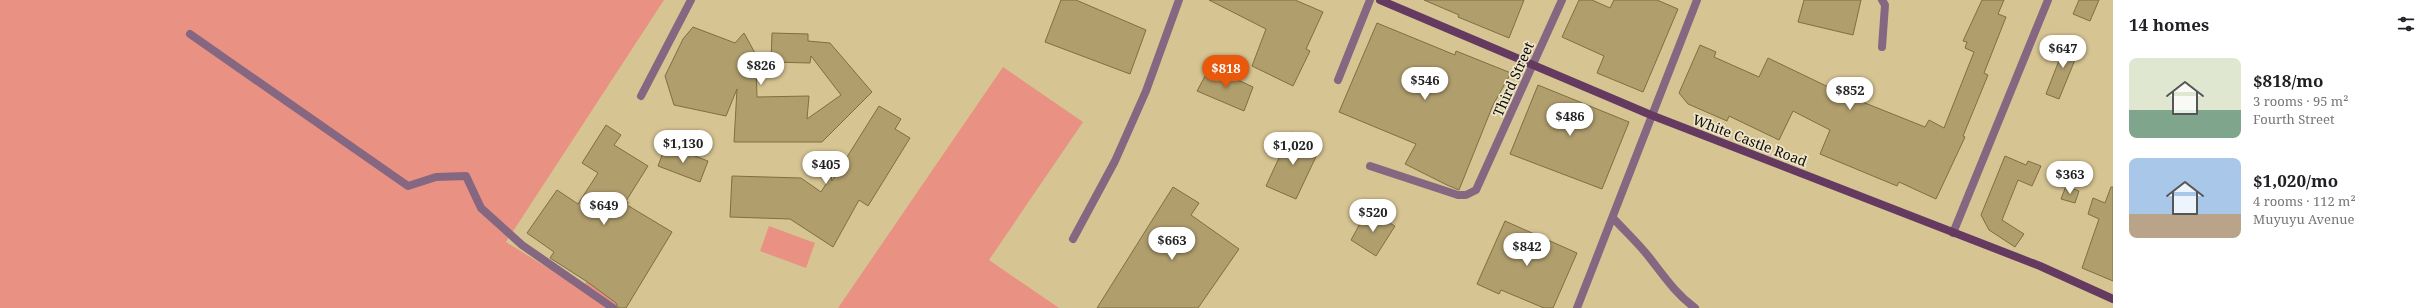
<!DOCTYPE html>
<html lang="en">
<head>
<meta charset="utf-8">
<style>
	:root { --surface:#fff; --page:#f2f2f2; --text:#202124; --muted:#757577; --accent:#ea580c }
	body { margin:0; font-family:"Noto Serif",serif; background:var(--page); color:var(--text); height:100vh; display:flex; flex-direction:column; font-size:15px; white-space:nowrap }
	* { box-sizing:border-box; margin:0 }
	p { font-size:13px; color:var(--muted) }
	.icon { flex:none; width:22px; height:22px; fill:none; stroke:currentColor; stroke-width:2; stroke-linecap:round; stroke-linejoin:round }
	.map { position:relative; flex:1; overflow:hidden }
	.side { display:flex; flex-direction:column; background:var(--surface); width:320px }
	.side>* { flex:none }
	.price { position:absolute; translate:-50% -34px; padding:0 9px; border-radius:14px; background:#fff; color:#222; font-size:13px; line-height:26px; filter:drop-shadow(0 1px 2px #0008) }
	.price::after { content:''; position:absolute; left:50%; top:24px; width:12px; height:9px; margin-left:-6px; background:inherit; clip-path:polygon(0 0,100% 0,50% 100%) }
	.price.on { background:var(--accent); color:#fff }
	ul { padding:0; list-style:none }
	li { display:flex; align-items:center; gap:12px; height:100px; padding:0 16px }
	li span { display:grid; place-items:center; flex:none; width:112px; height:80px; border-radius:8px; color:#555 }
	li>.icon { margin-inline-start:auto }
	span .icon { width:48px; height:48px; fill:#fffc; stroke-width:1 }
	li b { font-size:17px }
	h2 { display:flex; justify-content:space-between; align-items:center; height:48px; padding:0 16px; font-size:17px }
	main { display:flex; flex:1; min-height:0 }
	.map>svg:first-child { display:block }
</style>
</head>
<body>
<main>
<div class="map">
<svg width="2113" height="308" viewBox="0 0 2113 308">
	<rect width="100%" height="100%" fill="#d6c492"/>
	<g fill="#e99283">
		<path d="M 0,0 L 664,0 L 506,242 L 582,289 L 630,207 L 672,232 L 626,308 L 0,308 Z"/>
		<path d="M 1003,67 L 1083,122 L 989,260 L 1059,308 L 838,308 Z"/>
		<path d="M 769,226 L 815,243 L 806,268 L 760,251 Z"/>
	</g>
	<g fill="#b09e6d" stroke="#806f3f">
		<path d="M 1061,0 L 1076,0 L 1146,30 L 1130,74 L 1045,42 Z"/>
		<path d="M 1209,0 L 1295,0 L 1323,12 L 1306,49 L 1310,51 L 1293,86 L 1252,66 L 1266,29 Z"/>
		<path d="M 1424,0 L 1524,0 L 1509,38 L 1458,17 L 1459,15 Z"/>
		<path d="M 1579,0 L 1592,0 L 1610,8 L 1614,0 L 1657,0 L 1678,9 L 1643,92 L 1597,73 L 1604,56 L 1562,37 Z"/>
		<path d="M 1804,0 L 1861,0 L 1853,35 L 1798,22 Z"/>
		<path d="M 1982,0 L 2004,0 L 1998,14 L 2006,17 L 1984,73 L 1988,75 L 1963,136 L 1965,137 L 1936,199 L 1899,182 L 1897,186 L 1820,154 L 1830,130 L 1793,111 L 1779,140 L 1729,116 L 1727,121 L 1688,104 L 1679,93 L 1700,45 L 1716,52 L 1714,57 L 1759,77 L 1768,58 L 1845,95 L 1925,127 L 1929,120 L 1944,128 L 1974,52 L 1965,48 L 1967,42 L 1963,41 Z"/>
		<path d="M 2079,0 L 2099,0 L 2090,21 L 2073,14 Z"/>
		<path d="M 1377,23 L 1455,55 L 1456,51 L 1511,73 L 1493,105 L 1459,190 L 1447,185 L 1405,164 L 1416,144 L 1339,112 Z"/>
		<path d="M 693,27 L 735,43 L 744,33 L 761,64 L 756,66 L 757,97 L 809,96 L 807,119 L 841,95 L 811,56 L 810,63 L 771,62 L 772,33 L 808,34 L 808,41 L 830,43 L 872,92 L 822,142 L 734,142 L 737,89 L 726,116 L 674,105 L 665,76 L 683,39 Z"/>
		<path d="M 2067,40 L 2081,45 L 2059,99 L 2046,94 Z"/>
		<path d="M 1210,67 L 1253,87 L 1244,111 L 1197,91 Z"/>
		<path d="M 1538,85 L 1629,122 L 1602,189 L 1510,154 Z"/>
		<path d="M 879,106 L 901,119 L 895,129 L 910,138 L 868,206 L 859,200 L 833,247 L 790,219 L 730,217 L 732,176 L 801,178 L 821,192 L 831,176 L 832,181 Z"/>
		<path d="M 606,125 L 621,135 L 614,145 L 648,166 L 626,201 L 628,202 L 627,205 L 672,232 L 626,308 L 618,308 L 616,303 L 586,281 L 550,258 L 554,252 L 527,233 L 557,190 L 578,204 L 598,173 L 582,163 Z"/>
		<path d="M 1291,132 L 1321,146 L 1296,199 L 1266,186 Z"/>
		<path d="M 666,145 L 708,161 L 700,182 L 658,166 Z"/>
		<path d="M 2005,156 L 2026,165 L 2028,161 L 2041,166 L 2032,186 L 2018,180 L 2002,220 L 2024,234 L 2015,247 L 1989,230 L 1981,215 Z"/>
		<path d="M 2066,186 L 2079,191 L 2075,203 L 2061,199 Z"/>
		<path d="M 1173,187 L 1199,203 L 1191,215 L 1239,249 L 1198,308 L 1097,308 Z"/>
		<path d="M 2111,187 L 2113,187 L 2113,281 L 2082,268 L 2099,219 L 2088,214 L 2093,198 L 2105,203 Z"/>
		<path d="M 1367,211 L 1395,226 L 1376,256 L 1351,240 Z"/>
		<path d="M 1505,221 L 1577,253 L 1553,308 L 1544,308 L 1501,290 L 1499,294 L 1477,284 Z"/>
	</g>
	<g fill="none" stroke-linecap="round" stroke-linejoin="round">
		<g stroke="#856781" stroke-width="8">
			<path d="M 1882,0 L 1885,5 L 1882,47"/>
			<path d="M 190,34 L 408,186 L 436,177 L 466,176 L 481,208 L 522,245 L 613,308"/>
			<path d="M 1613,218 C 1625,231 1638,243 1649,257 C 1664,276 1675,293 1695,308"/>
		</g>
		<g stroke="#856781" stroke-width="8">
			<path d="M 1338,80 L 1370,0"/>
			<path d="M 641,96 L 691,0"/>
			<path d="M 1370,166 L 1458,195 L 1466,195 L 1476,190 L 1562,0"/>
			<path d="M 1953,233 L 2048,0"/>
			<path d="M 1073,239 L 1115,161 L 1146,91 L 1179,0"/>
			<path d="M 1577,308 L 1697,0"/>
		</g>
		<path stroke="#643a60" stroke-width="8" d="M 1380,0 L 1651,115 L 2040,266 L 2113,299"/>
	</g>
	<g text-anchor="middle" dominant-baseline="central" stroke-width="3.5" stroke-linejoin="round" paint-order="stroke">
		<g font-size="14" fill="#110b00" stroke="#eee6cc">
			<text transform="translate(1513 79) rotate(-66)">Third Street</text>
			<text transform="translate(1750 140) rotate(21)">White Castle Road</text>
		</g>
	</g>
</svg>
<b class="price" style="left:2063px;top:69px">$647</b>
<b class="price" style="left:761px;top:86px">$826</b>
<b class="price on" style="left:1226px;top:89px">$818</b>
<b class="price" style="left:1425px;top:101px">$546</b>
<b class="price" style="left:1850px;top:111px">$852</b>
<b class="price" style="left:1570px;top:137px">$486</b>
<b class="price" style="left:683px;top:164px">$1,130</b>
<b class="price" style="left:1293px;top:166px">$1,020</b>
<b class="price" style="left:826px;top:185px">$405</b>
<b class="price" style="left:2070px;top:195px">$363</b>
<b class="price" style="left:604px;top:226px">$649</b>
<b class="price" style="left:1373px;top:233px">$520</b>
<b class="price" style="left:1172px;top:261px">$663</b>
<b class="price" style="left:1527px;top:267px">$842</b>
</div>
<section class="side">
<h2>14 homes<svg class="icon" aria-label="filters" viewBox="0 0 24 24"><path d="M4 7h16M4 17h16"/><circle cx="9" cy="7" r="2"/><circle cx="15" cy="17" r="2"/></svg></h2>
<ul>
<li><span style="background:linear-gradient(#dfe7d0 65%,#7fa58c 0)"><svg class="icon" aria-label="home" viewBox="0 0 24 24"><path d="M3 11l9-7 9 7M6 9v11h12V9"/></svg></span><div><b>$818/mo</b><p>3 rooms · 95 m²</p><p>Fourth Street</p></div></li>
<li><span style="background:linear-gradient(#a9c7e8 70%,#b9a48a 0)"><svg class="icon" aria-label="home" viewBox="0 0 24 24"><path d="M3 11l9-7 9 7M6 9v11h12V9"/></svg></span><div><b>$1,020/mo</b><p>4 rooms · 112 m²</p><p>Muyuyu Avenue</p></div></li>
</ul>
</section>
</main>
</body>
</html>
